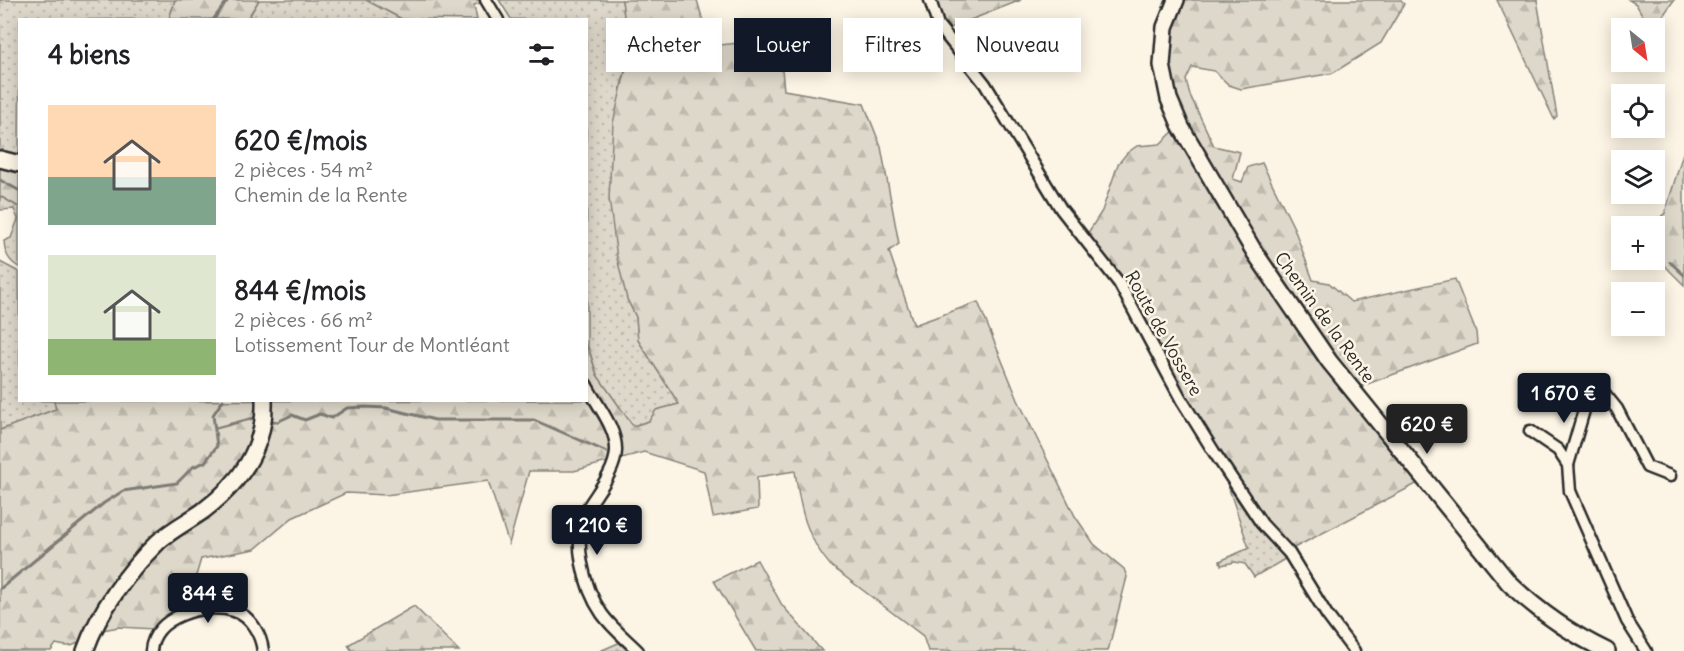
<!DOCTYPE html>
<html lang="fr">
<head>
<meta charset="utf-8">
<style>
	:root { --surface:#fff; --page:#f2f2f2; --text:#202124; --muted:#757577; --accent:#111827 }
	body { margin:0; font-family:Delius,sans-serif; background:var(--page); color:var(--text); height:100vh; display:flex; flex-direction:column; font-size:22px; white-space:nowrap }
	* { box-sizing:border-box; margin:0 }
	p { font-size:20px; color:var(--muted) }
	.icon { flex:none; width:33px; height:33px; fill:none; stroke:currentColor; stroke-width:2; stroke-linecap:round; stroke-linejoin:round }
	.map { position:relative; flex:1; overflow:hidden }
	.side { position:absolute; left:18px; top:18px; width:570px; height:384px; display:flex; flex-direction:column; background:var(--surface); border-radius:0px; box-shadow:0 3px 15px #0003 }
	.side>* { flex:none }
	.hud { position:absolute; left:606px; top:18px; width:570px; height:54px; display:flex; gap:12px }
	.needle { width:39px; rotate:150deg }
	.buttons { position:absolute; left:1611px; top:18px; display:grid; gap:12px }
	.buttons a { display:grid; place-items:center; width:54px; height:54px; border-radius:0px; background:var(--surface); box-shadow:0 3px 15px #0003; font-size:30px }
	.price { position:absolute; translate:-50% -51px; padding:0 14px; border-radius:6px; background:var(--accent); color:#fff; font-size:20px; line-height:39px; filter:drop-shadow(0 2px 3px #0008) }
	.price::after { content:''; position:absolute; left:50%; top:36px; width:18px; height:14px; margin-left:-9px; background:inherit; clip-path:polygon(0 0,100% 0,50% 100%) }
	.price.active { background:#222; color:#fff }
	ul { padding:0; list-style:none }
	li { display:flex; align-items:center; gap:18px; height:150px; padding:0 30px }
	li span { display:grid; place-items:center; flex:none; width:168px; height:120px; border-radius:0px; color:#555 }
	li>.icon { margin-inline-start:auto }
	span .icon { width:72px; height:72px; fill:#fffc; stroke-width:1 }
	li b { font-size:26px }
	h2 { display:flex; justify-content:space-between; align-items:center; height:72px; padding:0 30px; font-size:26px }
	.tag { padding:0 21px; border-radius:0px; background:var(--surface); box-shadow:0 3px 15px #0003; font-size:21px; line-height:54px }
	.tag.active { background:var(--accent); color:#fff }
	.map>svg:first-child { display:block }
</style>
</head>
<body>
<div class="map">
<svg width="1684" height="651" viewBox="0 0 1684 651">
	<defs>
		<pattern id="grass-dots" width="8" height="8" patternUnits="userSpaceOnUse" patternTransform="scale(1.5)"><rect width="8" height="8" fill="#ded8ca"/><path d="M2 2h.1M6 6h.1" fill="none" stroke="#bfbaae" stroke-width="1.8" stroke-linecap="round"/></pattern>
		<pattern id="forest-firs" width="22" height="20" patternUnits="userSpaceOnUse" patternTransform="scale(1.5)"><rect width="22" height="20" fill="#ded8ca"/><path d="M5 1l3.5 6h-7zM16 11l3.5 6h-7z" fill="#bfbaae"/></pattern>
	</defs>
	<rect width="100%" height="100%" fill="#fcf5e5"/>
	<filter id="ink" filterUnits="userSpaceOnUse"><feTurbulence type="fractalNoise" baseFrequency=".0167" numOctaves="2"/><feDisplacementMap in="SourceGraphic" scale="12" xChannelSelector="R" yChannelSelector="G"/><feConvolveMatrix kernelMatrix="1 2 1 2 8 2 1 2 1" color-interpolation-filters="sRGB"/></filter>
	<g filter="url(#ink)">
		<g fill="url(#grass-dots)" stroke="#84827a" stroke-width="1.5">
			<path d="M 0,0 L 175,0 L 169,19 L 20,20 L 19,158 L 0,152 Z"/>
			<path d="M 259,0 L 366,0 L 402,19 L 247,20 Z"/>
			<path d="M 499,0 L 622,0 L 629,56 L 620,90 L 627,299 L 636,317 L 638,340 L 679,404 L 657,410 L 649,421 L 633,426 L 597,375 L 587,344 L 586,20 L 511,19 Z"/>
			<path d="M 0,196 L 19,207 L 19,267 C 8,261 5,253 4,241 L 11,238 L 18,219 L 14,209 L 0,210 Z"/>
			<path d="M 0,262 L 19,272 L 20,400 L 54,401 L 56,409 L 0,430 Z"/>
			<path d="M 1228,486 L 1256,527 L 1285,559 L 1254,577 L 1245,564 L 1235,562 L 1221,565 L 1220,561 L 1249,548 Z"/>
		</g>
		<g fill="url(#forest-firs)" stroke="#84827a" stroke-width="1.5">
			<path d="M 175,0 L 259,0 L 247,19 L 169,19 Z"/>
			<path d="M 366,0 L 489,0 L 474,5 L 477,20 L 402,19 Z"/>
			<path d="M 622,0 L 697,0 L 710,46 L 779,39 L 784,90 L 864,104 L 881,147 L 899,244 L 889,251 L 914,325 L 978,302 L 1018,400 L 1075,516 L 1094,544 L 1124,569 L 1127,577 L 1108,651 L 928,651 L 923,636 L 831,566 C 806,538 800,508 795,471 L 757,477 L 758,509 L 713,517 L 704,471 L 644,452 L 574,471 L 529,471 L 509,544 L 488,481 L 386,495 L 346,493 L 292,518 L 255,549 L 201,559 L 190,596 L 154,629 L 119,627 L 86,633 C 77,647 71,648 56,644 L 51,651 L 0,651 L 0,430 L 56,409 L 54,401 L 586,400 L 587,344 L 597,375 L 633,426 L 649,421 L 656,410 L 679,404 L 638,340 L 636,317 L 627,299 L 617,258 L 609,198 L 613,123 L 629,56 Z"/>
			<path d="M 934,0 L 1021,0 L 950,28 L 940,17 Z"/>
			<path d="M 1184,0 L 1400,0 L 1404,4 L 1381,43 L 1333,73 L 1241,89 L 1229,85 L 1214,71 L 1192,67 L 1186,80 L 1190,95 L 1214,146 L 1240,152 L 1233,179 L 1242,182 L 1248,167 L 1262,163 L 1294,228 L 1313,280 L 1329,283 L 1351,302 L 1455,279 L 1476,332 L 1477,344 L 1356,388 C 1316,334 1281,278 1244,221 C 1219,181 1187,140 1175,93 C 1167,63 1169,28 1184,0 Z"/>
			<path d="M 1497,0 L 1537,0 L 1557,116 L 1554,119 Z"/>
			<path d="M 1629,0 L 1674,0 L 1658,23 L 1647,23 L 1636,4 Z"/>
			<path d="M 1176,129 L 1264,274 L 1422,481 L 1292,549 C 1251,505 1215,453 1186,400 C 1154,341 1132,285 1086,236 L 1102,211 L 1118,164 L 1127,153 L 1137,146 L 1160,144 Z"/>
			<path d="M 1684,150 L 1684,285 L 1655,256 L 1654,226 L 1651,226 L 1665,213 Z"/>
			<path d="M 0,164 L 19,170 L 19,207 L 0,196 Z"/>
			<path d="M 757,560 L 782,605 L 822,651 L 756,651 L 714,581 Z"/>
			<path d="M 414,606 L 459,651 L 352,651 L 348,645 Z"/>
			<path d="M 623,641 L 631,651 L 600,651 Z"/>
		</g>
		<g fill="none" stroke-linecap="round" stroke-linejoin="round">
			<g stroke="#7d7b74" stroke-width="3">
				<path d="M 213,20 L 228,0"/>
				<path d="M 0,180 L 20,191"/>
				<path d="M 1670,262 L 1684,275"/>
				<path d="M 269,420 L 277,422 L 292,415 L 305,420 L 320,414 L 332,418 L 347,408 L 365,407 L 386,408 L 435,420 L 534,420 L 607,452"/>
				<path d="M 216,428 L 254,418"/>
				<path d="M 0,589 L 104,503 L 123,491 L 177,483 L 193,467 L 205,462 L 217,446 L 213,415 L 223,400"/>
			</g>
			<g stroke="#2b2b2b" stroke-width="15">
				<g id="street">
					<path d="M 486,0 L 498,20"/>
					<path d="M 930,0 L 938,25 L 985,84 L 1061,209 L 1119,283 L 1181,399 L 1214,452 L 1262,524 L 1289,553 L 1327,615 L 1354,651"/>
					<path d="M 586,384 C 596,404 617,428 616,451 C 615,472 597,492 587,509 C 571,538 584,588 602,614 C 612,628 626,639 638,651"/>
					<path d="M 1530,431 L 1558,450 L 1568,465 L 1570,491 L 1627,621 L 1646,651"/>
					<path d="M 1568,465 L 1589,393 L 1604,393 L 1617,409 L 1647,467 L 1670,476"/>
					<path d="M 151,651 C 153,616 205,602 234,611 C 251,616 261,635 263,651"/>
				</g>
			</g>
			<g stroke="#2b2b2b" stroke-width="20">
				<g id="secondary">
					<path d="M 1176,0 L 1165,27 L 1162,65 L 1169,99 L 1181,127 L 1255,253 L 1329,361 L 1509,583 C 1539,612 1569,633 1607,651"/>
					<path d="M 0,159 L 20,164"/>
					<path d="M 85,651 C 99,611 128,571 158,542 C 171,530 189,521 203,511 C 240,483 266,448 264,400"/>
				</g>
			</g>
			<use href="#street" stroke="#fcf5e5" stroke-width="10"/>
			<use href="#secondary" stroke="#fcf5e5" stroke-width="15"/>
		</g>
	</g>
	<g text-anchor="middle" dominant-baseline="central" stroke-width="5" stroke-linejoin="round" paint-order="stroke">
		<g font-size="18" fill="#2b2b2b" stroke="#fcf5e5">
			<text transform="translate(1325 317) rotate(54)">Chemin de la Rente</text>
			<text transform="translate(1164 333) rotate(61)">Route de Vossere</text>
		</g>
	</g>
</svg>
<div class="buttons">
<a><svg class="needle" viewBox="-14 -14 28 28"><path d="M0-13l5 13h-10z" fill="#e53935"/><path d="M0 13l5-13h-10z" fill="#757577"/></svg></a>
<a><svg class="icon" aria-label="locate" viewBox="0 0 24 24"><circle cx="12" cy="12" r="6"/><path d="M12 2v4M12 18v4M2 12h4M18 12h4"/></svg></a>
<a><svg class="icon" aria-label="layers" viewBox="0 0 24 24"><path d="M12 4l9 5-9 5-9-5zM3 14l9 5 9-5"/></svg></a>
<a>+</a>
<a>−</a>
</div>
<b class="price" style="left:1564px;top:424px">1 670 €</b>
<b class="price active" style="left:1427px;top:455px">620 €</b>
<b class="price" style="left:597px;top:556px">1 210 €</b>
<b class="price" style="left:208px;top:624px">844 €</b>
<div class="hud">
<a class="tag">Acheter</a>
<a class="tag active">Louer</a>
<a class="tag">Filtres</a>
<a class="tag">Nouveau</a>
</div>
<section class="side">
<h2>4 biens<svg class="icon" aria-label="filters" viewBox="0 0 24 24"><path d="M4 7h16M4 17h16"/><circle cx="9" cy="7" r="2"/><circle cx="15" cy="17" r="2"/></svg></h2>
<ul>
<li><span style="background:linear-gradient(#ffd9b3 60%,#7fa58c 0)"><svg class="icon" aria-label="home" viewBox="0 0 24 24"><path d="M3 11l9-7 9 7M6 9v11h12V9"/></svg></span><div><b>620 €/mois</b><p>2 pièces · 54 m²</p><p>Chemin de la Rente</p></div></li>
<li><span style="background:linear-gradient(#dfe7d0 70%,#8fb573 0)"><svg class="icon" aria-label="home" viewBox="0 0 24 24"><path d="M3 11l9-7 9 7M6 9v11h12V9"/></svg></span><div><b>844 €/mois</b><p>2 pièces · 66 m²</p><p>Lotissement Tour de Montléant</p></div></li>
</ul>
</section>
</div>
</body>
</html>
